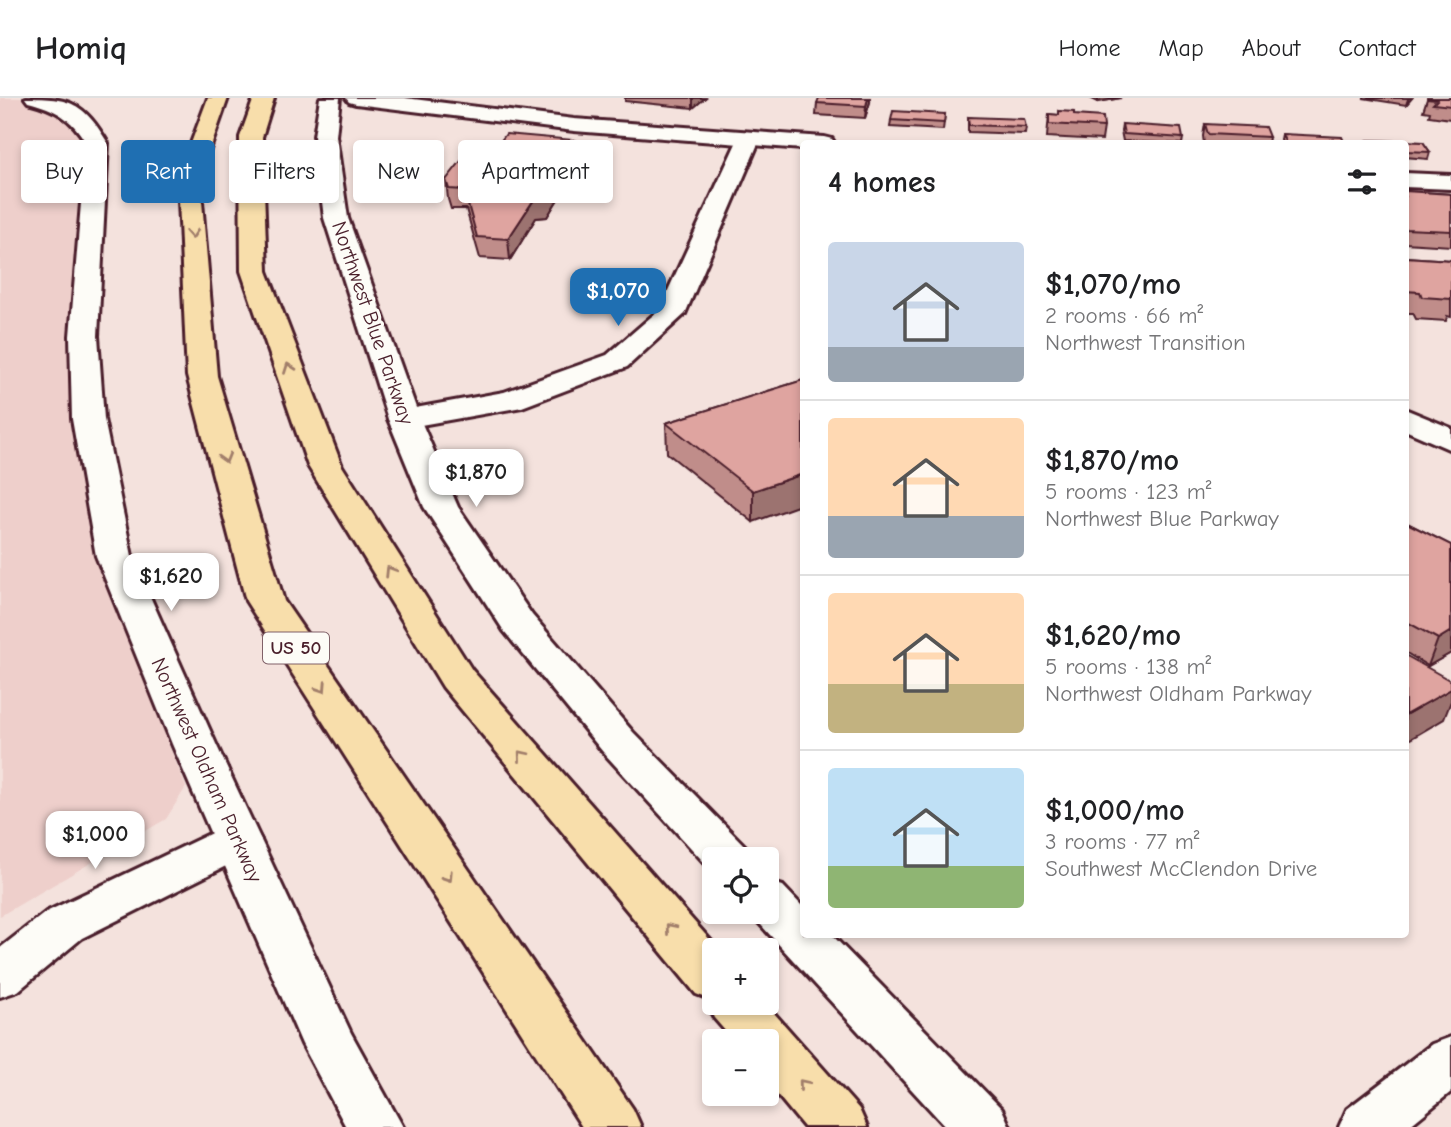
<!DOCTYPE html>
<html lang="en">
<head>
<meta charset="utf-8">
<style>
	:root { --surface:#fff; --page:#f6f6f6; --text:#202124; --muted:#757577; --line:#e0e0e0; --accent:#1f6fb2 }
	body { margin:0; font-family:"Comic Neue",sans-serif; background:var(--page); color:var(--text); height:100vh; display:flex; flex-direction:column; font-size:26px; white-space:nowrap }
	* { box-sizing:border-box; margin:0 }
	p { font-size:23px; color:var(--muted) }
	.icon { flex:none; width:38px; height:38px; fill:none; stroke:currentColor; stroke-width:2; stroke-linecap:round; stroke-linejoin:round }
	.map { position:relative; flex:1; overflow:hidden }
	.drawer { position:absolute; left:800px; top:42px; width:609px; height:798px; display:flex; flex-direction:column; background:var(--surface); border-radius:7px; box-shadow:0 4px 10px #0003 }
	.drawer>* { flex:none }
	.hud { position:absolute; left:21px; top:42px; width:665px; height:63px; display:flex; gap:14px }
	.fabs { position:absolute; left:702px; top:749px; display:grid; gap:14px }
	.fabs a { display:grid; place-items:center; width:77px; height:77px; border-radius:7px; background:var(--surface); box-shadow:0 4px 10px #0003; font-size:35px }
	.price { position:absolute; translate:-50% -60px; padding:0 16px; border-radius:14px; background:#fff; color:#222; font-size:23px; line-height:46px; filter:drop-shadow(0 2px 4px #0008) }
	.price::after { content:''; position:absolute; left:50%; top:42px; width:21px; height:16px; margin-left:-10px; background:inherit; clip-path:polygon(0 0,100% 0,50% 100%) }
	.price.selected { background:var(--accent); color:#fff }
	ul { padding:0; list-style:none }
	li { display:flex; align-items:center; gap:21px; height:175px; padding:0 28px }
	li+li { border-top:2px solid var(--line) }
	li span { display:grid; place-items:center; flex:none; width:196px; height:140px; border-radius:7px; color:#555 }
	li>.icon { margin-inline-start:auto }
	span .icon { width:84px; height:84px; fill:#fffc; stroke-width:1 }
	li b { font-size:30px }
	h2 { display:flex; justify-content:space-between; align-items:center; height:84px; padding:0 28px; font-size:30px }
	.tag { padding:0 24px; border-radius:7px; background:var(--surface); box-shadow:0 4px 10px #0003; font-size:24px; line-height:63px }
	.tag.selected { background:var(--accent); color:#fff }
	header { display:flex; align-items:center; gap:42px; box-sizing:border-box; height:98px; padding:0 35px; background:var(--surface); border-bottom:2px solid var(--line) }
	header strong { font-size:33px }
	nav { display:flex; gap:38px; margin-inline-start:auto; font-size:24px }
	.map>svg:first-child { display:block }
</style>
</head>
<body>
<header>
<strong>Homiq</strong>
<nav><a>Home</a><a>Map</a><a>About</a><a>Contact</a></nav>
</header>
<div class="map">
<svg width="1451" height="1029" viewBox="0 0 1451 1029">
	<rect width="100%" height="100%" fill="#f4e2dd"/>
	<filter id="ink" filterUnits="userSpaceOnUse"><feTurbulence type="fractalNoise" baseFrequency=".0143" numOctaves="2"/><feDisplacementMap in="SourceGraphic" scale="14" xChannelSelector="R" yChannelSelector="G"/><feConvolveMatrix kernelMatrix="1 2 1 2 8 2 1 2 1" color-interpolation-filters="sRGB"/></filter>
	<g filter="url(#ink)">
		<path fill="#eecfcb" d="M 0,0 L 38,0 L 63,13 L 87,43 L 78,281 L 125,500 L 167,643 L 186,689 L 166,721 L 0,818 Z"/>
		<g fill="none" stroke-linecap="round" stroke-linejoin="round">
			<g stroke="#4a1f2b" stroke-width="6">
				<g id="minor">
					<path d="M 749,35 L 757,36 L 760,41 L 685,216 L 627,269 L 522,309 L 404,330 L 393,328 L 388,321 L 393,314 L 504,294 L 607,257 L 659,212 L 738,41 L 741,36 Z"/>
					<path d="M 1405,311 L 1451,330 L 1451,352 L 1405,332 Z"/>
					<path d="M 238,725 L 254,730 L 261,742 L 254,754 L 82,840 L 18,893 L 0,899 L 0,850 L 46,814 L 222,730 Z"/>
					<path d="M 1451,939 L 1451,994 L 1408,1029 L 1339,1029 L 1347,1011 L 1432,946 Z"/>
				</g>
			</g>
			<g stroke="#4a1f2b" stroke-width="6">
				<g id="tertiary">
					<path d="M 25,0 C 71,0 83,4 108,45 L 98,238 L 104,321 L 132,458 L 216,646 L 351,935 L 403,1029 L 346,1029 L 302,946 L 172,646 L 96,458 L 72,321 L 70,238 L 86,45 C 72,20 55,11 28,4 Z"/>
					<path d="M 320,0 L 340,0 L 336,38 L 348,120 L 420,321 L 458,409 L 532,517 L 633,634 L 746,749 L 753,761 L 714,761 L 712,773 L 603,654 L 504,533 L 424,409 L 388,321 L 324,120 L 314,38 Z"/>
					<path d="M 346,0 L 405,0 L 574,21 L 824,39 L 832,41 L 835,46 L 803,46 L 803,51 L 574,33 L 356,6 L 349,4 Z"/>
					<path d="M 1405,75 L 1451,77 L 1451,91 L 1405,89 Z"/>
					<path d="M 766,783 L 783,788 L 803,809 L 803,836 L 831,836 L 1002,1011 L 1010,1029 L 946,1029 L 749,814 L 766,814 Z"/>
				</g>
			</g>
			<g stroke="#4a1f2b" stroke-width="6">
				<g id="motorway">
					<path d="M 208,0 L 228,0 L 200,80 L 217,278 L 284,503 L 633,1011 L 641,1029 L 582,1029 L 246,503 L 187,278 L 178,80 Z"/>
					<path d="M 254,0 L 274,0 L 262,39 L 267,173 L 342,368 L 472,572 L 719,852 L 714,852 L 714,905 L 765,905 L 859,1011 L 867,1029 L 804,1029 L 766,983 L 766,943 L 734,943 L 714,920 L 707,905 L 709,901 L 696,896 L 443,589 L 308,368 L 241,173 L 240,39 Z"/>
				</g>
			</g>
			<use href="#minor" fill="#fdfcf7" fill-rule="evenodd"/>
			<use href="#tertiary" fill="#fdfcf7" fill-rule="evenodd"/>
			<use href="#motorway" fill="#f8deab" fill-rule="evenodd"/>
		</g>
		<g fill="#c08d8a" stroke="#4a1f2b" stroke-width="2">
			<path d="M 625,0 L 705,0 L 693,10 L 625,3 Z"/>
			<path d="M 1090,0 L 1121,0 L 1098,4 Z"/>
			<path d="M 1363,0 L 1412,0 L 1406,7 Z"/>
			<path d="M 1451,0 L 1451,21 L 1429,18 L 1430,14 L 1423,13 L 1427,1 Z"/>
			<path d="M 870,4 L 865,20 L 816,17 L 817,5 Z"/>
			<path d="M 1059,13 L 1104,29 L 1102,42 L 1047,39 L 1049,16 L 1059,17 Z"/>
			<path d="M 945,16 L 943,32 L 890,29 L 891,22 Z"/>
			<path d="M 968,19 L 1026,29 L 1025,36 L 968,34 Z"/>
			<path d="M 1122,26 L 1183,40 L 1182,46 L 1123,43 L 1121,33 Z"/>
			<path d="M 1205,26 L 1269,39 L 1268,46 L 1204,46 L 1203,38 Z"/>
			<path d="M 1282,36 L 1345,46 L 1282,46 L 1281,42 Z"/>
			<path d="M 574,42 L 576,72 L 547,119 L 536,120 L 510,162 L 480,160 L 466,111 L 451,111 L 448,101 L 446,82 L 496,49 Z"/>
			<path d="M 1368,42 L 1423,44 L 1430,54 L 1428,61 L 1405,59 L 1405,46 L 1367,46 Z"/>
			<path d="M 1405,93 L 1451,96 L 1451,148 L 1405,145 Z"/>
			<path d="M 1405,159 L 1451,162 L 1451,219 L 1447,218 L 1446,223 L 1416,221 L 1413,215 L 1405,215 Z"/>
			<path d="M 803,282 L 753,424 L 667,355 L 666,325 Z"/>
			<path d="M 1405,424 L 1451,447 L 1451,555 L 1428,568 L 1405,554 Z"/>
		</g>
		<g fill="#9c7370" stroke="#4a1f2b" stroke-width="2">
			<path d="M 693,0 L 705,0 L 693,10 Z"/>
			<path d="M 868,0 L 870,0 L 870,4 L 865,20 L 866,8 Z"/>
			<path d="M 1098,0 L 1121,0 L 1098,4 Z"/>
			<path d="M 1408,0 L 1412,0 L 1406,7 L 1408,1 Z"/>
			<path d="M 574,42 L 576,72 L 547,119 L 536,120 L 510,162 L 508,141 Z"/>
			<path d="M 803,376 L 803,406 L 753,424 L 753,393 Z"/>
			<path d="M 1451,533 L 1451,555 L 1428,568 L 1438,541 Z"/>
			<path d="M 1451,591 L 1451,603 L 1444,621 L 1405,644 L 1405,617 Z"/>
		</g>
		<g fill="#dfa4a0" stroke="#4a1f2b" stroke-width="2">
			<path d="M 819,0 L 868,0 L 866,8 L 817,5 Z"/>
			<path d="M 1427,0 L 1451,0 L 1451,8 L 1433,6 L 1437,2 L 1427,1 Z"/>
			<path d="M 893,13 L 945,16 L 944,25 L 891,22 Z"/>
			<path d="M 1059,13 L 1074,14 L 1074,17 L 1103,19 L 1104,29 L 1049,26 L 1049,16 L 1059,17 Z"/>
			<path d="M 968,19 L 1024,21 L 1026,29 L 969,27 Z"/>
			<path d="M 1122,26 L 1181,30 L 1183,40 L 1124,36 Z"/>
			<path d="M 1205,26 L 1265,29 L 1269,39 L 1208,36 Z"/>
			<path d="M 506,36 L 574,42 L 566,53 L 575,53 L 545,99 L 535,100 L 508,141 L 477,139 L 464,92 L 449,91 L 446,82 L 473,48 L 496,49 Z"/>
			<path d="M 1282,36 L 1342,39 L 1345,46 L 1286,46 Z"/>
			<path d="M 1368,42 L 1423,44 L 1430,54 L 1405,53 L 1405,46 L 1370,46 Z"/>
			<path d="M 1405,93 L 1451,96 L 1451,133 L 1405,131 Z"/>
			<path d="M 1405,159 L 1451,162 L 1451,201 L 1422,199 L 1420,194 L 1405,193 Z"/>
			<path d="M 803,282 L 803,376 L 753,393 L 666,325 Z"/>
			<path d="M 1405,424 L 1451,447 L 1451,533 L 1438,541 L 1405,523 Z"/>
			<path d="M 1405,557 L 1451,583 L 1451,591 L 1405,617 Z"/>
		</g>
		<defs><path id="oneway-chevron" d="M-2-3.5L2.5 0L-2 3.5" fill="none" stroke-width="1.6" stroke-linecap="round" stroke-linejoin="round" transform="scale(1.75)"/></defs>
		<g stroke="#a17e6b">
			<use href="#oneway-chevron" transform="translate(192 136) rotate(86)"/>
			<use href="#oneway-chevron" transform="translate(289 270) rotate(-110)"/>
			<use href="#oneway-chevron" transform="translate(225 360) rotate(74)"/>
			<use href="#oneway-chevron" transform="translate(390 473) rotate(-122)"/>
			<use href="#oneway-chevron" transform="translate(322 590) rotate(57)"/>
			<use href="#oneway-chevron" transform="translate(522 657) rotate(-130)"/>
			<use href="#oneway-chevron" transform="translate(448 779) rotate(57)"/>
			<use href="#oneway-chevron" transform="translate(670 830) rotate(-130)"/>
			<use href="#oneway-chevron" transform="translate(803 986) rotate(-130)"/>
		</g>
	</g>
	<g text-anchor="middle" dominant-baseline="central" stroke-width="6" stroke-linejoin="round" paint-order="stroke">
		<rect fill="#fdfcf7" stroke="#806168" stroke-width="2" x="263" y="534.5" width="66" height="31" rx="5"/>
		<g font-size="19" font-weight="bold" fill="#4a1f2b">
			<text x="296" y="550">US 50</text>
		</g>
		<g font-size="21" fill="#4a1f2b" stroke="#fdfcf7">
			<text transform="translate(373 225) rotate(71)">Northwest Blue Parkway</text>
			<text transform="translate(207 672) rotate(66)">Northwest Oldham Parkway</text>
		</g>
	</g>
</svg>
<div class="fabs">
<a><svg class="icon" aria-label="locate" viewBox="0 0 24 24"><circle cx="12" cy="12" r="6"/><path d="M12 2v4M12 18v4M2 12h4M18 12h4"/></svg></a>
<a>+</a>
<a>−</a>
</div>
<b class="price selected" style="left:618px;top:230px">$1,070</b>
<b class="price" style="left:476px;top:411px">$1,870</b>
<b class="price" style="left:171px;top:515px">$1,620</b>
<b class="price" style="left:95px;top:773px">$1,000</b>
<div class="hud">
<a class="tag">Buy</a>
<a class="tag selected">Rent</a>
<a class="tag">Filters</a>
<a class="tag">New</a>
<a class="tag">Apartment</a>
</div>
<section class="drawer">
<h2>4 homes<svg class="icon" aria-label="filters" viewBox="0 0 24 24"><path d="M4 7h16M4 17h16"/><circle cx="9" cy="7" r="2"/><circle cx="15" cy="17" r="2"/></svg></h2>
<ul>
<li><span style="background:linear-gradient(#c9d6e8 75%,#9aa5b1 0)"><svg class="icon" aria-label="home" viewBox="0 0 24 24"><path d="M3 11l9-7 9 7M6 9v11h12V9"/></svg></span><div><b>$1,070/mo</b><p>2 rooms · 66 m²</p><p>Northwest Transition</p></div></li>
<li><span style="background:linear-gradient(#ffd9b3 70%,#9aa5b1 0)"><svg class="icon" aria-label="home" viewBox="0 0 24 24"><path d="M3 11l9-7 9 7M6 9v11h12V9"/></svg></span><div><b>$1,870/mo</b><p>5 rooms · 123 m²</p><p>Northwest Blue Parkway</p></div></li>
<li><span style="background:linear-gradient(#ffd9b3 65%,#c2b280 0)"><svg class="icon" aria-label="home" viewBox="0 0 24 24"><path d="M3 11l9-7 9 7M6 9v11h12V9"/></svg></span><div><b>$1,620/mo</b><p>5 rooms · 138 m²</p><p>Northwest Oldham Parkway</p></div></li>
<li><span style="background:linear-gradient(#bfe0f5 70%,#8fb573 0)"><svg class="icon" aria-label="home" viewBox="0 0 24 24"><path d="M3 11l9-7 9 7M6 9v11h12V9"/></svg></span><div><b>$1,000/mo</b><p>3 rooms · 77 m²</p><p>Southwest McClendon Drive</p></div></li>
</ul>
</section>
</div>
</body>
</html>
